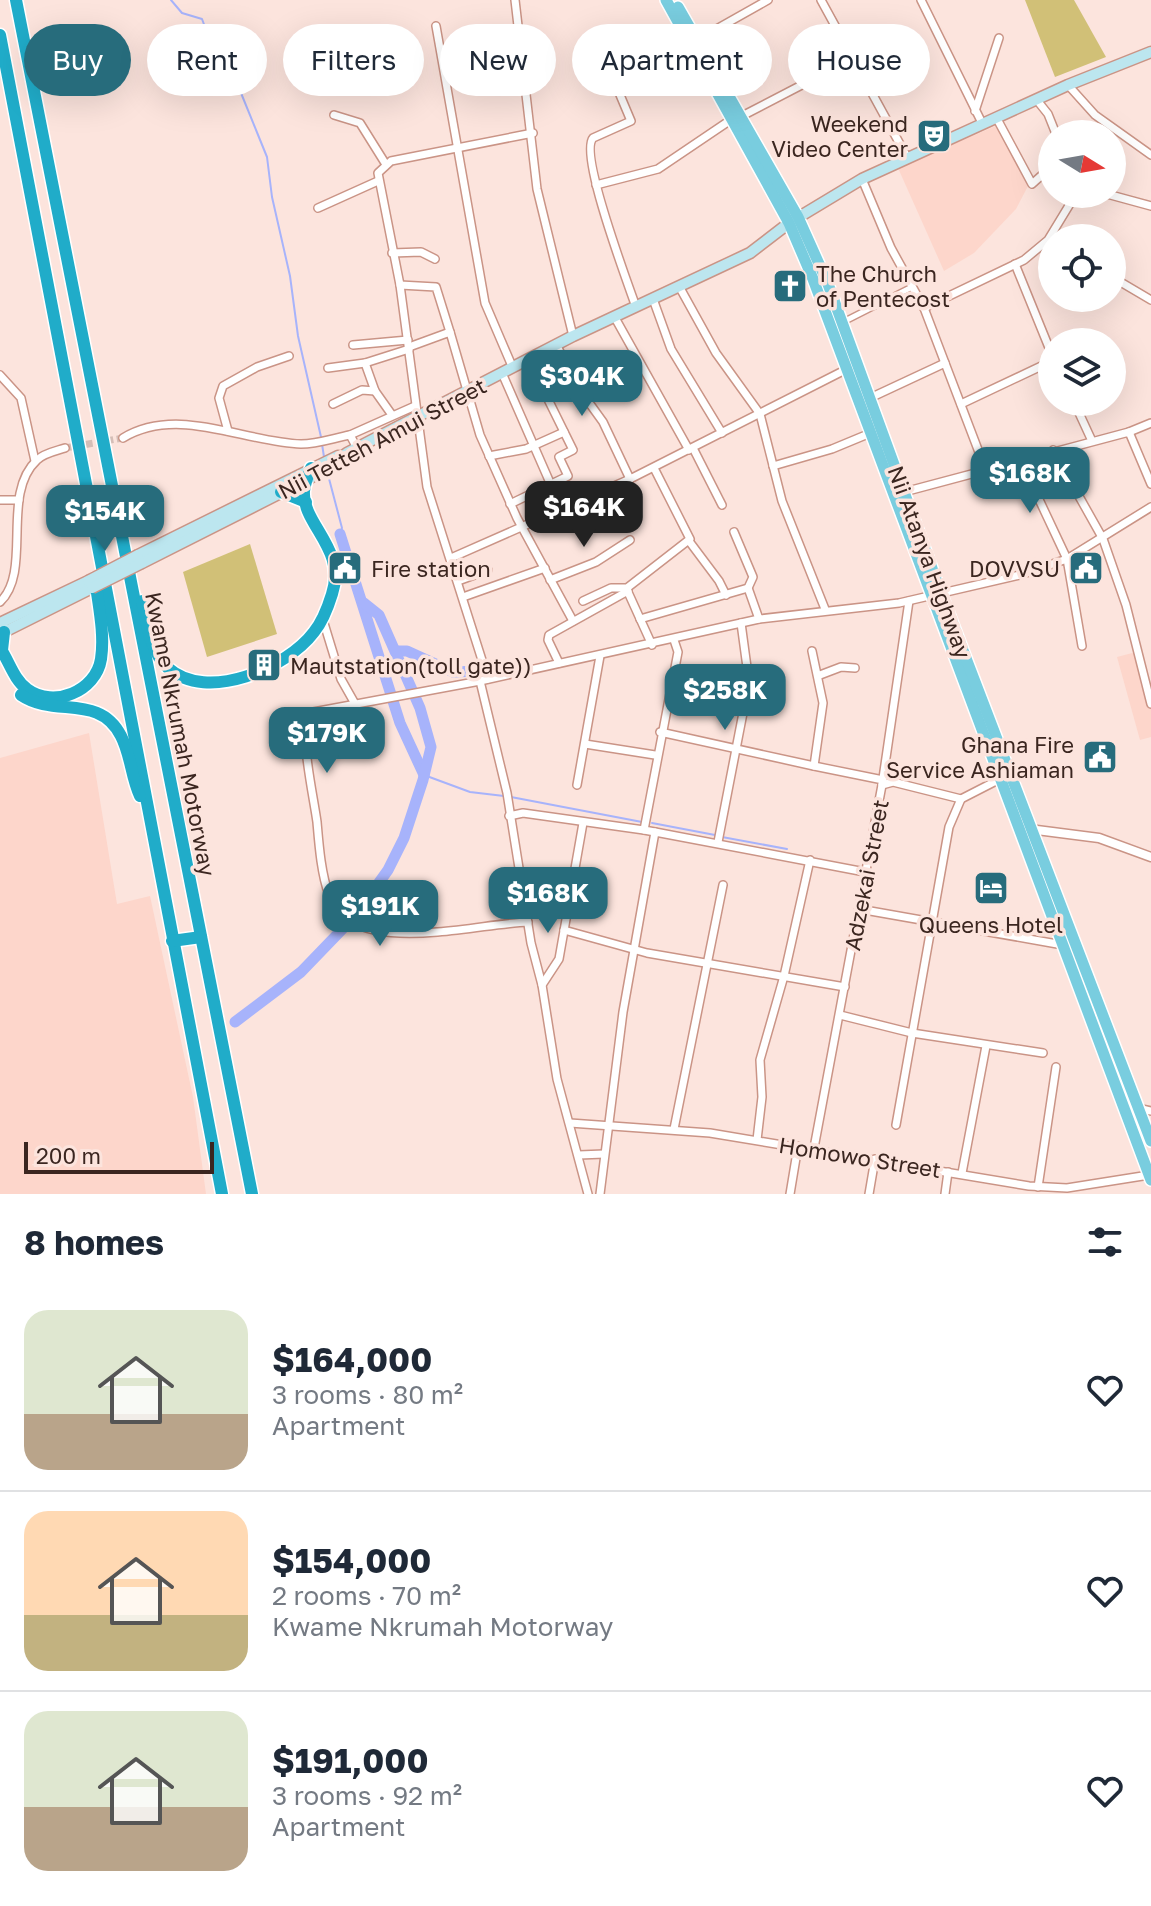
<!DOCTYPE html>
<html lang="en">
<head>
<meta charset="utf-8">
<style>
	:root { --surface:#fff; --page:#f2f2f3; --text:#1f2937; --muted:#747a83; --line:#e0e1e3; --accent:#276c7c }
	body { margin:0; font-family:"Golos Text",sans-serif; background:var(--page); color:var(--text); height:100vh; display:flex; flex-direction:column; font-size:30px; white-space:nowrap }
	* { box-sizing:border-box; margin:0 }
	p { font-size:26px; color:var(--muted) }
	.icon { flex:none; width:44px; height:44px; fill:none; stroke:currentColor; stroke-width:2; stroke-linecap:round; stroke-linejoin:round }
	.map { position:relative; height:1194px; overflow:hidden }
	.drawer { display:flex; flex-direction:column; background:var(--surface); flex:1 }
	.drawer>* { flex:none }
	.guide { position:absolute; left:24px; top:24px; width:1104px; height:72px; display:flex; gap:16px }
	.needle { width:52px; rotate:101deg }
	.controls { position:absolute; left:1038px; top:120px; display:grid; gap:16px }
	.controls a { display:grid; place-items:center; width:88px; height:88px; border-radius:50%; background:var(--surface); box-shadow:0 8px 32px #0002; font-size:40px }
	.scale { position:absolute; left:24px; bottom:20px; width:190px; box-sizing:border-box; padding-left:8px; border:4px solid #3b2620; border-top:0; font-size:22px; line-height:28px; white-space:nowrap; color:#3b2620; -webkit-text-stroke:6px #fce4dd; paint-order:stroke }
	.price { position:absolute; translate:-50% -68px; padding:0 18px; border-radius:16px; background:var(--accent); color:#fff; font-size:26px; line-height:52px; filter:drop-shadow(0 2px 4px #0008) }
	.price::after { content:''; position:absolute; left:50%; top:48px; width:24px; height:18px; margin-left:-12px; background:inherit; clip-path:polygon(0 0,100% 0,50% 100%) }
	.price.selected { background:#222; color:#fff }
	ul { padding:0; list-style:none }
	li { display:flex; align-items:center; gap:24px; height:200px; padding:0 24px }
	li+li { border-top:2px solid var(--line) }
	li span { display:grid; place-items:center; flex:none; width:224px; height:160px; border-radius:24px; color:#555 }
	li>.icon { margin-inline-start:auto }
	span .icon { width:96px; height:96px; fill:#fffc; stroke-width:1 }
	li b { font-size:34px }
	h2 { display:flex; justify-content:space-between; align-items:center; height:96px; padding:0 24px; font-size:34px }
	.pill { padding:0 28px; border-radius:36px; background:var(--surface); box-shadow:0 8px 32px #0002; font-size:28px; line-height:72px }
	.pill.selected { background:var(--accent); color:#fff }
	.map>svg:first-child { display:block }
</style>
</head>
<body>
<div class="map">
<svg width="1151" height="1194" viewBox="0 0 1151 1194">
	<rect width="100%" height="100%" fill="#fce4dd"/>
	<g fill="#fdd6cb">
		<path d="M 998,125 L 1028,186 L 1016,209 L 974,253 L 944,271 L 898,168 Z"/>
		<path d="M 1136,652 L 1151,709 L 1151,737 L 1140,740 L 1117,657 Z"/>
		<path d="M 89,733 L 117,904 L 150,896 L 193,1097 L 206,1194 L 0,1194 L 0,758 Z"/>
	</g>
	<g fill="#d1c077">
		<path d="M 1025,0 L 1074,0 L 1106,57 L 1055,77 Z"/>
		<path d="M 250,544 L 277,634 L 207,657 L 183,572 Z"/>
	</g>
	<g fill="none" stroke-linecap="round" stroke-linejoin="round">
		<g stroke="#a7b3fb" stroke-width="2">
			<path d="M 171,0 L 182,13 L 202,19 L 221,70 L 241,93 L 267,157 L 272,197 L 290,276 L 298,336 L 321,437"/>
			<path d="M 322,444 L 324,457"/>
			<path d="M 327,471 L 342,528 L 340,534"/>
			<path d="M 424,775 L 470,792 L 504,796"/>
			<path d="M 511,797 L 642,822"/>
			<path d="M 652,823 L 715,835"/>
			<path d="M 722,837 L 787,849"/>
		</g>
		<g stroke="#a7b3fb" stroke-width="11">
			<path d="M 340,534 L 400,723 L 424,775"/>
			<path d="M 396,651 L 407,651 L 453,672 L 480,671"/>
			<path d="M 235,1022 L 301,972 L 355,916 L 388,870 L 404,838 L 423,780 L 431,747 L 420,708 L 379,615 L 364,603"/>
		</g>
		<path stroke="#d5beb7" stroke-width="7" stroke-dasharray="7 3.5" stroke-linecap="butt" d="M 65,448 L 123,438"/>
		<g stroke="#ca9486" stroke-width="8">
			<path id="pedestrian" d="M 843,322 L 912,287"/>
		</g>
		<g stroke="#ca9486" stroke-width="10">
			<g id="minor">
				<path d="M 515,0 L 537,189 L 573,336"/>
				<path d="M 821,0 L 907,157"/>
				<path d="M 921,0 L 982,123"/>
				<path d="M 436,26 L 485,303 L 512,366"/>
				<path d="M 697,40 L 768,0"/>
				<path d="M 615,83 L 631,121 L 593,138 C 579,154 627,281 636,307"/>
				<path d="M 1068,85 L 1095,115 L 1151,155"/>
				<path d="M 1036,99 L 1048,114 L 1056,134"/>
				<path d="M 975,111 L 999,38"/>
				<path d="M 334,115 L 360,123 L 385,163"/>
				<path d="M 742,116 L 821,75"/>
				<path d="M 996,117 L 1032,184 L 1052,166"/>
				<path d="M 862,179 L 891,248 L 924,308 L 985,468"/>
				<path d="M 596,185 L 658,169 L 732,119"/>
				<path d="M 1107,194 L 1151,206"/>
				<path d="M 318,208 L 378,181"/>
				<path d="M 392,253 L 421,252 L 435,259"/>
				<path d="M 1015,264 L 1052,355"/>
				<path d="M 1112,277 L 1151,300"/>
				<path d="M 400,285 L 436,287 L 450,332"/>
				<path d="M 680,288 L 716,353 L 760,414 L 782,501 L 825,609"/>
				<path d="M 653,299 L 671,349 L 722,433"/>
				<path d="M 924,308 L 1024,260 L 1048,240 L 1076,194"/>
				<path d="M 614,316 L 689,450"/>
				<path d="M 556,344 L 577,386 L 603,422 L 630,479"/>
				<path d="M 353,345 L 408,340"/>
				<path d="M 409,347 L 450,332 L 480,435 L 517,518 L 573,621"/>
				<path d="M 365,363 L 375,391 L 392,415"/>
				<path d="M 328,368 L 365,363 L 409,349"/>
				<path d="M 502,373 L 551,485"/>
				<path d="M 0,375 L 21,398 L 35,461"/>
				<path d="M 870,398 L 945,363"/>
				<path d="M 1074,402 L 1092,441"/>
				<path d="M 333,404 L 362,390 L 375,391"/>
				<path d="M 961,404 L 1052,361"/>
				<path d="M 228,431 L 219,398 L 223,386 L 257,367 L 289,356"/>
				<path d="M 1129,432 L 1151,423"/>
				<path d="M 350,435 L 415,406"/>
				<path d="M 123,438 C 178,405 243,442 301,444 C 317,444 334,438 350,435 L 357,448"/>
				<path d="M 693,448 L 722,505"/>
				<path d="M 1053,450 L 1103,539 L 1126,605 L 1151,704"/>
				<path d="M 489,456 L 526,449 L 564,432"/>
				<path d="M 1020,459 L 1067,559 L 1082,646"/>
				<path d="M 773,466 L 832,449 L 873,432"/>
				<path d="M 904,492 L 1129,432 L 1151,484"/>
				<path d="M 0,500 L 19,500"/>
				<path d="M 510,504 L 568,476 L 559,457 L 573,450 L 537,377"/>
				<path d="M 689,541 L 719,581 L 726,595"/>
				<path d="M 451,558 L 630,479 L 847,369"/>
				<path d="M 550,580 L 596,562 L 630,540"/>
				<path d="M 458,581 L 488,570"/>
				<path d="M 748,588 L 759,619"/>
				<path d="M 627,590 L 652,645"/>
				<path d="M 463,597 L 545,568"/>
				<path d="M 583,601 L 611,588 L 627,588 L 690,539 L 654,468"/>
				<path d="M 0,602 C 33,571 0,494 37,460 C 44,453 56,451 65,448"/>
				<path d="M 640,619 L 748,588 L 753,577 L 734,532"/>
				<path d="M 323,620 L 341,679 L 354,702"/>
				<path d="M 812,651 L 823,703 L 814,766 L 883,780"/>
				<path d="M 559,663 L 548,640 L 549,635 L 628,591"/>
				<path d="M 820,675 L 841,667 L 855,668"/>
				<path d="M 488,679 L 427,487 L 400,285 L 378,173 L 391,161 L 533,133"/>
				<path d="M 480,681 L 507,793 L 531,943 L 542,985"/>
				<path d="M 660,732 L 814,766"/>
				<path d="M 585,744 L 655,755"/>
				<path d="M 577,785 L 600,656"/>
				<path d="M 882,785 L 893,782 L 961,799"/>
				<path d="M 509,816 L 523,813 L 644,830"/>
				<path d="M 583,823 L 559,959 L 542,985 L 557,1079 L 588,1194"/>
				<path d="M 655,832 L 644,830 L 678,652 L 674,640"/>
				<path d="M 718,842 L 749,682 L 741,623"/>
				<path d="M 859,909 L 1063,945"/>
				<path d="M 528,922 C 477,923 352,960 329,895 C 321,873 319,845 317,822 C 313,793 300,739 308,713 L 480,681 L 759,619 L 899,603 L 1020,575 L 1067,559 L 1151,507"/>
				<path d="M 564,930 L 647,953 L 845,987"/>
				<path d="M 840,1015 L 912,1033 L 1043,1053"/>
				<path d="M 1138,1108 L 1151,1111"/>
				<path d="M 570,1123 L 710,1133 L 1029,1186 L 1067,1188 L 1149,1175"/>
				<path d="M 896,1125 L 949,827 L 961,799 L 1000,779"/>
				<path d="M 674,1129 L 723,885"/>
				<path d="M 757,1140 L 762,1097 L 760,1060 L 784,976 L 810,860"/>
				<path d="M 814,1148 L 882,785 L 909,601"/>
				<path d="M 579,1155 L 604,1154"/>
				<path d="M 962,1173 L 986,1046"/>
				<path d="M 1038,1187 L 1056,1067"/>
				<path d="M 600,1194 L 623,1012 L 655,832 L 865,872"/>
				<path d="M 790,1194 L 798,1146"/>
				<path d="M 869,1194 L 875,1159"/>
				<path d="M 945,1194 L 948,1172"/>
			</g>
		</g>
		<g stroke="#ca9486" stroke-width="11">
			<path id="tertiary" d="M 1029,829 L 1099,838 L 1151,857"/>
		</g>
		<g stroke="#ca9486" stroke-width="13">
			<g id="secondary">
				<path d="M 138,555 L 338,456"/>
				<path d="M 142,563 L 318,474 L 347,453 L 573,336 L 750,253 L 789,223 L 862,179 L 1068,85 L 1151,52"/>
				<path d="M 0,623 L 88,581"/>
				<path d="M 0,634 L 92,588"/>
			</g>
		</g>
		<g stroke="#fff" stroke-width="14">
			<g id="primary">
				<path d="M 666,0 L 789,223 L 813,279 L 1151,1180"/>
				<path d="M 678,7 L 798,217 L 828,284 L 941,593 L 1151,1141"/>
			</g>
		</g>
		<g stroke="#fff" stroke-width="15">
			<g id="motorway">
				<path d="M 16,0 L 252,1194"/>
				<path d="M 0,35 L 222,1194"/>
				<path d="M 281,492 L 306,502"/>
				<path d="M 142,601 C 147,624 150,652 168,668 C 207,703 287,668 314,632 C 323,621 328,607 332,594 C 347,548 302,525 304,491 C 305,483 308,475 311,468"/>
				<path d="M 0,648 C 9,661 14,680 27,689 C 54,709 96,691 101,659 C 105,633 98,604 95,578"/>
				<path d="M 2,650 L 4,632"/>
				<path d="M 21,695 C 55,718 99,693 121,736 C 131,755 131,777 140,796"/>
				<path d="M 172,941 L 201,937"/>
			</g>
		</g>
		<use href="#pedestrian" stroke="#fff" stroke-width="5"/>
		<use href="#minor" stroke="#fff" stroke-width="7"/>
		<use href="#tertiary" stroke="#fff" stroke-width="8"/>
		<use href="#secondary" stroke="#bce6ef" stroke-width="10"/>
		<use href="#primary" stroke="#79cddf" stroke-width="11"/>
		<use href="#motorway" stroke="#20acc9" stroke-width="12"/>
		<g stroke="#ca9486" stroke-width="13" stroke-linecap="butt">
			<g id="secondary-bridge">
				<path d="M 88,581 L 138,555"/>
				<path d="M 92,588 L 142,563"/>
			</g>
		</g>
		<use href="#secondary-bridge" stroke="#bce6ef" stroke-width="10"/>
	</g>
	<defs>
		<g id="theatre-square" transform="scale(1.8)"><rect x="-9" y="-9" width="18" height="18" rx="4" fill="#276c7c" stroke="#fce4dd"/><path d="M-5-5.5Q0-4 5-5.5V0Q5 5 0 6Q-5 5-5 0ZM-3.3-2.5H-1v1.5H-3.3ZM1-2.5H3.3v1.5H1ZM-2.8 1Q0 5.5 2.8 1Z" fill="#fff"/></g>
		<g id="church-square" transform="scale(1.8)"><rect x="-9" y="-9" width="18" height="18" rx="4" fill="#276c7c" stroke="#fce4dd"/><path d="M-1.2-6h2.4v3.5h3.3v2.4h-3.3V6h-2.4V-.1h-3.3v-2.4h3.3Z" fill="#fff"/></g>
		<g id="civic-square" transform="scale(1.8)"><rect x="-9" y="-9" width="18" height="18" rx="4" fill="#276c7c" stroke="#fce4dd"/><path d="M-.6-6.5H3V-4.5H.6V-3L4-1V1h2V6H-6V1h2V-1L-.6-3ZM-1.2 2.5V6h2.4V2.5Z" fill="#fff"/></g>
		<g id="building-square" transform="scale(1.8)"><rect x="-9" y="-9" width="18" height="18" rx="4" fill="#276c7c" stroke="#fce4dd"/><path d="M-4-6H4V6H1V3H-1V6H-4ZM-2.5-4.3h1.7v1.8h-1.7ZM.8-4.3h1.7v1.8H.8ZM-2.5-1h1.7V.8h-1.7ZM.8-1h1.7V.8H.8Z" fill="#fff"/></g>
		<g id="hotel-square" transform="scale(1.8)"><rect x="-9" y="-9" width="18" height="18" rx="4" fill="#276c7c" stroke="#fce4dd"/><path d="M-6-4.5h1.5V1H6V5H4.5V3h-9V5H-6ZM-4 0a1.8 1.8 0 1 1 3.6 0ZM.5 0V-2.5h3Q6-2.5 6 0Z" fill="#fff"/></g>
	</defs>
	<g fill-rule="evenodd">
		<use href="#theatre-square" x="934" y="136"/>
		<use href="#church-square" x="790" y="286"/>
		<use href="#civic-square" x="345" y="568"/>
		<use href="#civic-square" x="1086" y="568"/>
		<use href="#building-square" x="264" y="665"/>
		<use href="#civic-square" x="1100" y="757"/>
		<use href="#hotel-square" x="991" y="888"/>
	</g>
	<g text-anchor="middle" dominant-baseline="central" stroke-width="7" stroke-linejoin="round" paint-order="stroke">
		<g font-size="22" fill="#3b2620" stroke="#fce4dd" text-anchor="end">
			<text x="908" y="123">Weekend<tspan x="908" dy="25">Video Center</tspan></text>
			<text x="816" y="273" text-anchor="start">The Church<tspan x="816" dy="25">of Pentecost</tspan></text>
			<text x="371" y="568" text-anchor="start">Fire station</text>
			<text x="1060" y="568">DOVVSU</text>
			<text x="290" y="665" text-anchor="start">Mautstation(toll gate))</text>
			<text x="1074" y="744">Ghana Fire<tspan x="1074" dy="25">Service Ashiaman</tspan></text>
			<text x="991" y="924" text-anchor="middle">Queens Hotel</text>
		</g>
		<g font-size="22" fill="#3b2620" stroke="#fce4dd">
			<text transform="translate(382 438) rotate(-28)">Nii Tetteh Amui Street</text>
			<text transform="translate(930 562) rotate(70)">Nii Atanya Highway</text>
			<text transform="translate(181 734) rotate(79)">Kwame Nkrumah Motorway</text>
			<text transform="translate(866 875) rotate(-79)">Adzekai Street</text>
			<text transform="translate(860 1157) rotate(9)">Homowo Street</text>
		</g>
	</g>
</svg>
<div class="controls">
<a><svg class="needle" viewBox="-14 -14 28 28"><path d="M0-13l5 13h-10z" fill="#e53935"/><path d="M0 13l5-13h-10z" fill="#747a83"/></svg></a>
<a><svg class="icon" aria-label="locate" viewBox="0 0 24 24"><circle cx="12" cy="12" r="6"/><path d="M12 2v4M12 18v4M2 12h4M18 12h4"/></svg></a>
<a><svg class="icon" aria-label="layers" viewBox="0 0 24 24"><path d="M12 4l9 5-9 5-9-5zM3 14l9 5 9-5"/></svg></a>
</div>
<div class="scale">200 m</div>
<b class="price" style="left:582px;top:418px">$304K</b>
<b class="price" style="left:1030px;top:515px">$168K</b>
<b class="price selected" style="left:584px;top:549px">$164K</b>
<b class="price" style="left:105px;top:553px">$154K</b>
<b class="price" style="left:725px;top:732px">$258K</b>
<b class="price" style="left:327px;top:775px">$179K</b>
<b class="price" style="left:548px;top:935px">$168K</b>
<b class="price" style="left:380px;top:948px">$191K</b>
<div class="guide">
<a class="pill selected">Buy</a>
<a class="pill">Rent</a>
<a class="pill">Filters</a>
<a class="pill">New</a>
<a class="pill">Apartment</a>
<a class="pill">House</a>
</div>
</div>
<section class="drawer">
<h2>8 homes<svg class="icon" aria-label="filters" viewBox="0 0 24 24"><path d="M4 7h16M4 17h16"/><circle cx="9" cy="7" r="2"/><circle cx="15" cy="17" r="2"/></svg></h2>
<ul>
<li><span style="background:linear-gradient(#dfe7d0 65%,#b9a48a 0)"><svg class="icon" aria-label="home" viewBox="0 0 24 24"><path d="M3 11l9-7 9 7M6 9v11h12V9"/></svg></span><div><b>$164,000</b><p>3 rooms · 80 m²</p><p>Apartment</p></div><svg class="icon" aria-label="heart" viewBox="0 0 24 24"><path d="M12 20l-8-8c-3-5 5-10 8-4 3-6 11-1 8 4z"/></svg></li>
<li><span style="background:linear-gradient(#ffd9b3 65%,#c2b280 0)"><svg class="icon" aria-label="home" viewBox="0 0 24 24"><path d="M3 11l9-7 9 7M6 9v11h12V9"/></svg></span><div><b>$154,000</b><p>2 rooms · 70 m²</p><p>Kwame Nkrumah Motorway</p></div><svg class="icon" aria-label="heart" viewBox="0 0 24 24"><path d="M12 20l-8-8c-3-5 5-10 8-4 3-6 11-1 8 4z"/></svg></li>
<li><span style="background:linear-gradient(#dfe7d0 60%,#b9a48a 0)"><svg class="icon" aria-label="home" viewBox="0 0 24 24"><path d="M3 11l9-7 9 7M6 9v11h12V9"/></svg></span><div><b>$191,000</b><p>3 rooms · 92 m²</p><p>Apartment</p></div><svg class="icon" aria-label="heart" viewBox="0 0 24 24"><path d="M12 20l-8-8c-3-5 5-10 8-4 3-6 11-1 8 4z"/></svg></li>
</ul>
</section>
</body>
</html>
